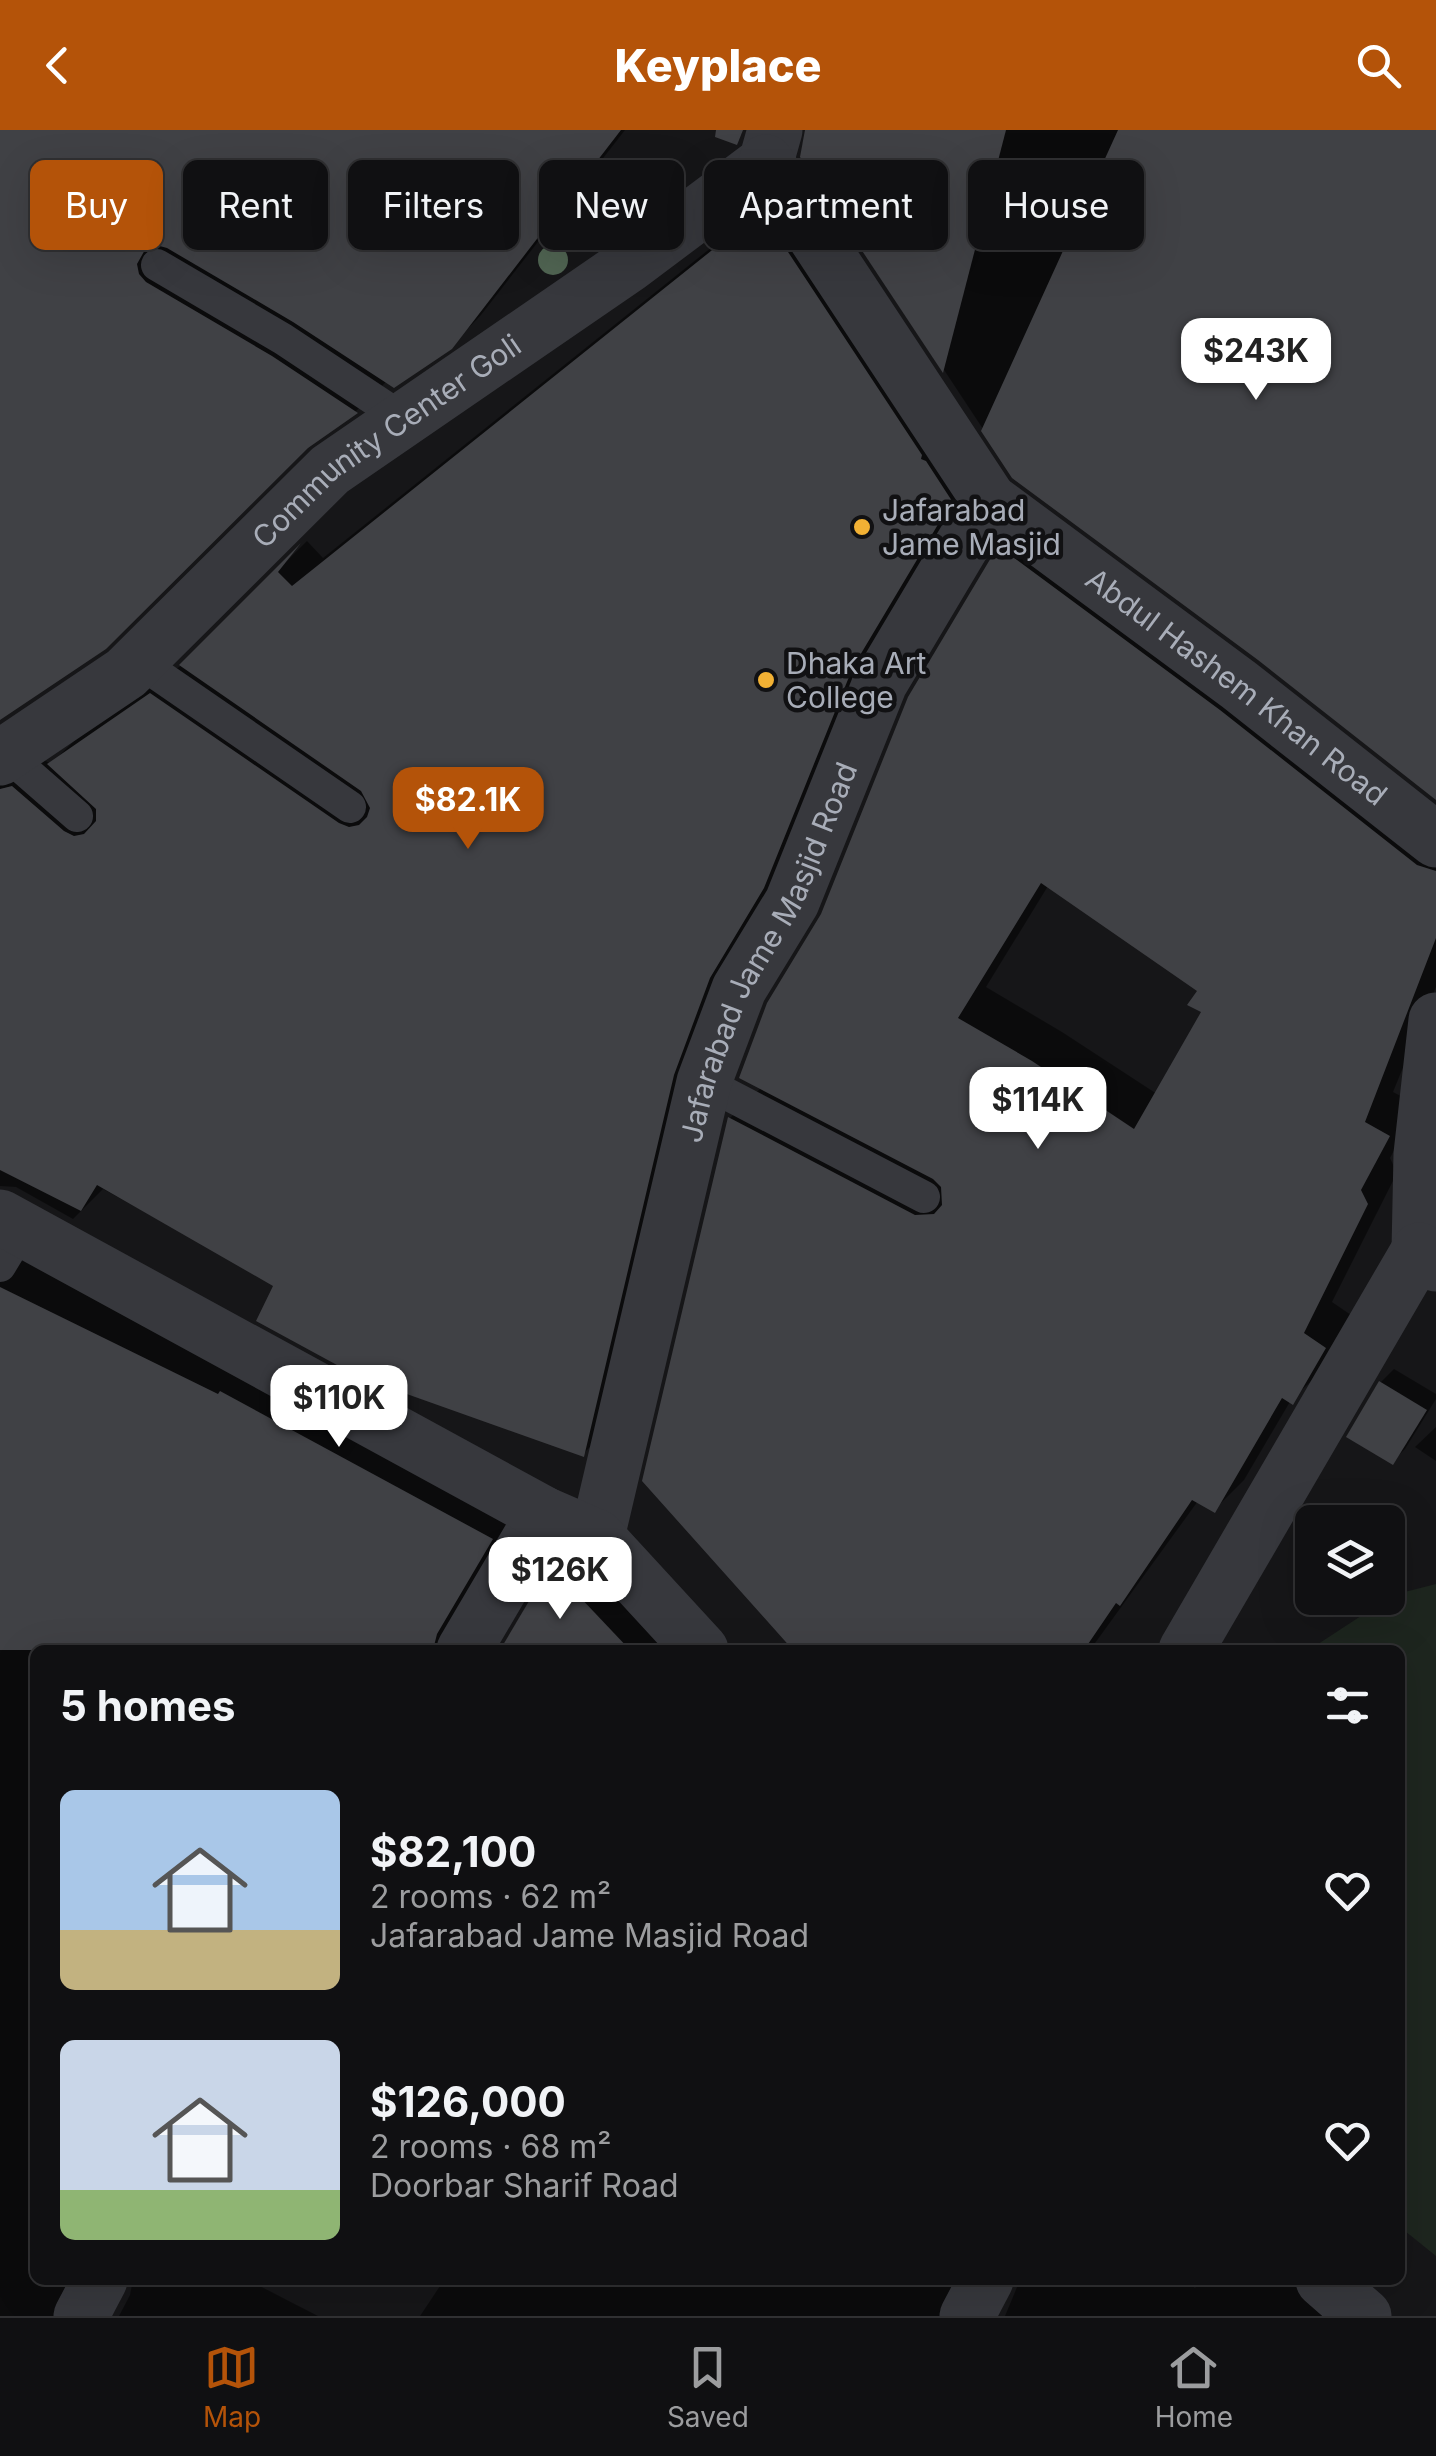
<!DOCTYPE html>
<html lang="en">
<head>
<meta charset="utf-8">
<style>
	:root { --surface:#101012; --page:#1e1e20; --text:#f1f3f6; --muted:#9c9d9f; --line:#303032; --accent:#b45309 }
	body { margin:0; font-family:Inter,sans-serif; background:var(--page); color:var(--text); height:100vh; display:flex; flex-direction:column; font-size:38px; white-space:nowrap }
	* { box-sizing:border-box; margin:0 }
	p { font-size:32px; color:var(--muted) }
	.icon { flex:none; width:55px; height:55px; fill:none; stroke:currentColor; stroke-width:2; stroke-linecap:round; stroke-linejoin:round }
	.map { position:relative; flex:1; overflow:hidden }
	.side { position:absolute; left:30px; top:1515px; width:1375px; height:640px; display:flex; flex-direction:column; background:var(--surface); border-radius:15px; box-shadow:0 10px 40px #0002,0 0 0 2px var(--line) }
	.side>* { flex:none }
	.banner { position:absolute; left:30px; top:30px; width:1378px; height:90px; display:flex; gap:20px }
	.fabs { position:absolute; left:1295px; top:1375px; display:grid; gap:20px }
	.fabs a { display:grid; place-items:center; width:110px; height:110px; border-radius:15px; background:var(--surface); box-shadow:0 10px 40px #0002,0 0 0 2px var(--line); font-size:50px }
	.price { position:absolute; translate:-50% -85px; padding:0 22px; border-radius:20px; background:#fff; color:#222; font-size:32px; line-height:65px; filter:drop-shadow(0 2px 5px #0008) }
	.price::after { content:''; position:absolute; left:50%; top:60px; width:30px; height:22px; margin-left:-15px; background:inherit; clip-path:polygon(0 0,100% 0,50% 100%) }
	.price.selected { background:var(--accent); color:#fff }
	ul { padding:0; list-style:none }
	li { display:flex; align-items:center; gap:30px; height:250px; padding:0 30px }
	li span { display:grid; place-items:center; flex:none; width:280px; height:200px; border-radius:15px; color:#555 }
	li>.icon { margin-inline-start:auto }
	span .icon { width:120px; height:120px; fill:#fffc; stroke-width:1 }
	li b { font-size:42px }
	h2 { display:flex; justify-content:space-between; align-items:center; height:120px; padding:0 30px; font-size:42px }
	.tag { padding:0 35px; border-radius:15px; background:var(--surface); box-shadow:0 10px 40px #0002,0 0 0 2px var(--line); font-size:35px; line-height:90px }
	.tag.selected { background:var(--accent); color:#fff }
	header { display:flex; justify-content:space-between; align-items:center; height:130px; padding:0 30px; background:var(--accent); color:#fff; font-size:45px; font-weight:800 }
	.tab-bar { display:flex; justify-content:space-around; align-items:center; height:140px; border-top:2px solid var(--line); background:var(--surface); font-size:28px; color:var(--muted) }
	.tab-bar a { display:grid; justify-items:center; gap:5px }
	.tab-bar .selected { color:var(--accent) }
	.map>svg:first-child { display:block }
</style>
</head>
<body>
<header><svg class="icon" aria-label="back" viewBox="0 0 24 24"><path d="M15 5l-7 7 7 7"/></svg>Keyplace<svg class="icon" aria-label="search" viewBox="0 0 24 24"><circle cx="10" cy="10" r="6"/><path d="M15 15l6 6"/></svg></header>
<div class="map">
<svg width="1436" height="2186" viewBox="0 0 1436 2186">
	<rect width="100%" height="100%" fill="#161618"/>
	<path fill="#1e261f" d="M 1436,1454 L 1436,2126 L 1400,2097 L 1400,1520 L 1309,1520 L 1393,1465 Z"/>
	<g fill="#0007" fill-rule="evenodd">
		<path d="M 0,0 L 625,0 L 481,185 L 450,217 L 387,251 L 356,281 L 306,316 L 0,588 Z"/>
		<path d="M 807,0 L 1436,0 L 1436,667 L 1259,528 L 1014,346 L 803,26 Z"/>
		<path d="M 792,53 L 981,339 L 882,504 L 613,1294 L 583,1324 L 103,1059 L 73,1089 L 16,1057 L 0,1056 L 0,605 L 51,634 L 81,604 L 182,535 L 307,411 L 323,428 Z"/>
		<path d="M 1030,387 L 1436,697 L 1436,857 L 1393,962 L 1418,975 L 1390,1028 L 1397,1043 L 1332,1172 L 1354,1187 L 1322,1241 L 1291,1270 L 1244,1350 L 1214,1380 L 1198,1371 L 1090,1520 L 796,1520 L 730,988 L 762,957 L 823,785 L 910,568 L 1000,417 ZM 1048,756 L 1200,861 L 1204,881 L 1157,964 L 1062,902 L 986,857 Z"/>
		<path d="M 0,1116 L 519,1381 L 476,1520 L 35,1520 L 35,2150 L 78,2150 L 94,2186 L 0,2186 Z"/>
		<path d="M 1394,1239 L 1436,1264 L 1436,1269 L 1405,1319 L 1392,1332 L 1350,1306 L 1381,1252 Z"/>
		<path d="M 1436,1297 L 1436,1331 L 1415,1317 Z"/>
		<path d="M 577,1413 L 683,1520 L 503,1520 L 550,1441 Z"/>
		<path d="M 133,2150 L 248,2150 L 318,2186 L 119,2186 L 130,2165 Z"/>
		<path d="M 444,2150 L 964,2150 L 979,2186 L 420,2186 Z"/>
		<path d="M 1020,2150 L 1185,2150 L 1195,2158 L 1202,2150 L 1306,2150 L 1362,2186 L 1005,2186 Z"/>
	</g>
	<g fill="#404145" fill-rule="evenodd">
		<path d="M 0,0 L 621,0 L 452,219 L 394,258 L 293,192 L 167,118 L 156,115 L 146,118 L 137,134 L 139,144 L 146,152 L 272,226 L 358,283 L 308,318 L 106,519 L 0,590 Z"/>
		<path d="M 716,0 L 743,0 L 737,15 L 715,7 Z"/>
		<path d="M 805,0 L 1006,0 L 943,243 L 800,27 Z"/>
		<path d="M 1118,0 L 1436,0 L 1436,670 L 1258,530 L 1012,348 L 981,301 Z"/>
		<path d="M 761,81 L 922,325 L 921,329 L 926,331 L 952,371 L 853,537 L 764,758 L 710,848 L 674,945 L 584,1327 L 359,1247 L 256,1191 L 273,1156 L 97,1055 L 81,1081 L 0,1040 L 0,659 L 12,656 L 64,701 L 74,706 L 84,704 L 96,691 L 96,679 L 47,634 L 150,563 L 339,693 L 349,697 L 359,695 L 367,687 L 370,678 L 361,661 L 179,535 L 301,413 L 278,442 L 292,456 Z"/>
		<path d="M 998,416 L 1220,580 L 1417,735 L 1436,741 L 1436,808 L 1365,992 L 1390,1006 L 1361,1060 L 1368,1074 L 1304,1203 L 1326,1218 L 1293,1275 L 1282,1268 L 1215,1383 L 1192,1370 L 1120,1476 L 1116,1473 L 1084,1520 L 793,1520 L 642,1351 L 728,987 L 915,1085 L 934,1084 L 942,1075 L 941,1057 L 933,1049 L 739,948 L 767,873 L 821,784 L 908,567 ZM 1041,753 L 1197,861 L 1187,875 L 1201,882 L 1134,999 L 1032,931 L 958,888 Z"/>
		<path d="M 0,1157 L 218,1264 L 220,1261 L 493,1409 L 437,1504 L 433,1520 L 0,1520 Z"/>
		<path d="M 1379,1251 L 1427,1280 L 1393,1335 L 1346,1307 Z"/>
		<path d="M 548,1439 L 559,1445 L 630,1520 L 500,1520 Z"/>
	</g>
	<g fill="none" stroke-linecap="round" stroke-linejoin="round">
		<g stroke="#37383d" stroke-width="32">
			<path d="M 157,135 L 283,209 L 405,290"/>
			<path d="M 138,531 L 350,677"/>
			<path d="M 6,624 L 77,686"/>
			<path d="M 704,952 L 924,1067"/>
			<path d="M 0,1136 L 23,1098"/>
		</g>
		<g stroke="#37383d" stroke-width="55">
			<path id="s1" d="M 989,370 L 1239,555 L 1436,710"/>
			<path id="s2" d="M 0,628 L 126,543 L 330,340 L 630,134 L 766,32 L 775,0"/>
			<path d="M 1419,1120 L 1421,1024 L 1436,890"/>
			<path id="s3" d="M 597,1407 L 704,952 L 739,859 L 792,772 L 880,553 L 989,370 L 766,32"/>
			<path d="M 464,1520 L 544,1384"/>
			<path d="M 1186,1520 L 1419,1120 L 1436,1134"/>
			<path d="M 81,2186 L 100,2150"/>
			<path d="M 967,2186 L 986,2150"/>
		</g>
		<g stroke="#37383d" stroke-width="55">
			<path d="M 0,1087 L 544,1384 L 597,1407 L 701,1520"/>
			<path d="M 1323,2150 L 1364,2186"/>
		</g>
	</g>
	<circle fill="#506452" cx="553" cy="130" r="15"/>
	<g fill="#f2b134" stroke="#111113" stroke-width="4">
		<circle cx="862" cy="397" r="10"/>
		<circle cx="766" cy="550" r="10"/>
	</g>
	<g text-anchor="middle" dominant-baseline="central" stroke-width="9" stroke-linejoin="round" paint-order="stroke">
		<g font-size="30" fill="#a8adb8" stroke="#111113">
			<text stroke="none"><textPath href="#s2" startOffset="502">Community Center Goli</textPath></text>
			<text stroke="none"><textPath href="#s1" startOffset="310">Abdul Hashem Khan Road</textPath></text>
			<text stroke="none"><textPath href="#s3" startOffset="612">Jafarabad Jame Masjid Road</textPath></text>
		</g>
		<g font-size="30" fill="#a8adb8" stroke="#111113" text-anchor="start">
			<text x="882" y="380">Jafarabad<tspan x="882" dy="34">Jame Masjid</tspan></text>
			<text x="786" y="533">Dhaka Art<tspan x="786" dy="34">College</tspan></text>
		</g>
	</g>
</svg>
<div class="fabs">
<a><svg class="icon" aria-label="layers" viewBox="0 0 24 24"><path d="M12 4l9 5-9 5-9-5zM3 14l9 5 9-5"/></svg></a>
</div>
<b class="price" style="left:1256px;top:273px">$243K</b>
<b class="price selected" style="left:468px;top:722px">$82.1K</b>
<b class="price" style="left:1038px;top:1022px">$114K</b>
<b class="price" style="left:339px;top:1320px">$110K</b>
<b class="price" style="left:560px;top:1492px">$126K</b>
<div class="banner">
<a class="tag selected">Buy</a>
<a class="tag">Rent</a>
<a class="tag">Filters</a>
<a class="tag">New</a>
<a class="tag">Apartment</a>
<a class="tag">House</a>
</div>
<section class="side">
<h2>5 homes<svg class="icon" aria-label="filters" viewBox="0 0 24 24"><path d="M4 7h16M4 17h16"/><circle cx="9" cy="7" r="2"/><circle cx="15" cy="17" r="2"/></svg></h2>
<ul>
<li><span style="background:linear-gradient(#a9c7e8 70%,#c2b280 0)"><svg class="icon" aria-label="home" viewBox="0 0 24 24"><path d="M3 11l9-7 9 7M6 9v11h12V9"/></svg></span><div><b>$82,100</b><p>2 rooms · 62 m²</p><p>Jafarabad Jame Masjid Road</p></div><svg class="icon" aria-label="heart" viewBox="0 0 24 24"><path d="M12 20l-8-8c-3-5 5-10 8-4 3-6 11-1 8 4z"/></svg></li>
<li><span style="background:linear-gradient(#c9d6e8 75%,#8fb573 0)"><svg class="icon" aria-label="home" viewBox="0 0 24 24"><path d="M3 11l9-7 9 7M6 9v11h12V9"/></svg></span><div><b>$126,000</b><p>2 rooms · 68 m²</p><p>Doorbar Sharif Road</p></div><svg class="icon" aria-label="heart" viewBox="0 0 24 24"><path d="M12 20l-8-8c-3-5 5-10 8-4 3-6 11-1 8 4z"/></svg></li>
</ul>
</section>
</div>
<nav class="tab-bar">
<a class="selected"><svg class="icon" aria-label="map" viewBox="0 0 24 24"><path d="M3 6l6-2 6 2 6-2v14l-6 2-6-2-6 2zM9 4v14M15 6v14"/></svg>Map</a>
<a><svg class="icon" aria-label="saved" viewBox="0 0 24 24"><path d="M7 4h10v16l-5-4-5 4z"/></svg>Saved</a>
<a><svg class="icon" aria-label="home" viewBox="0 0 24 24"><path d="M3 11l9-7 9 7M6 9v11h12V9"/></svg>Home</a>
</nav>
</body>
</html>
